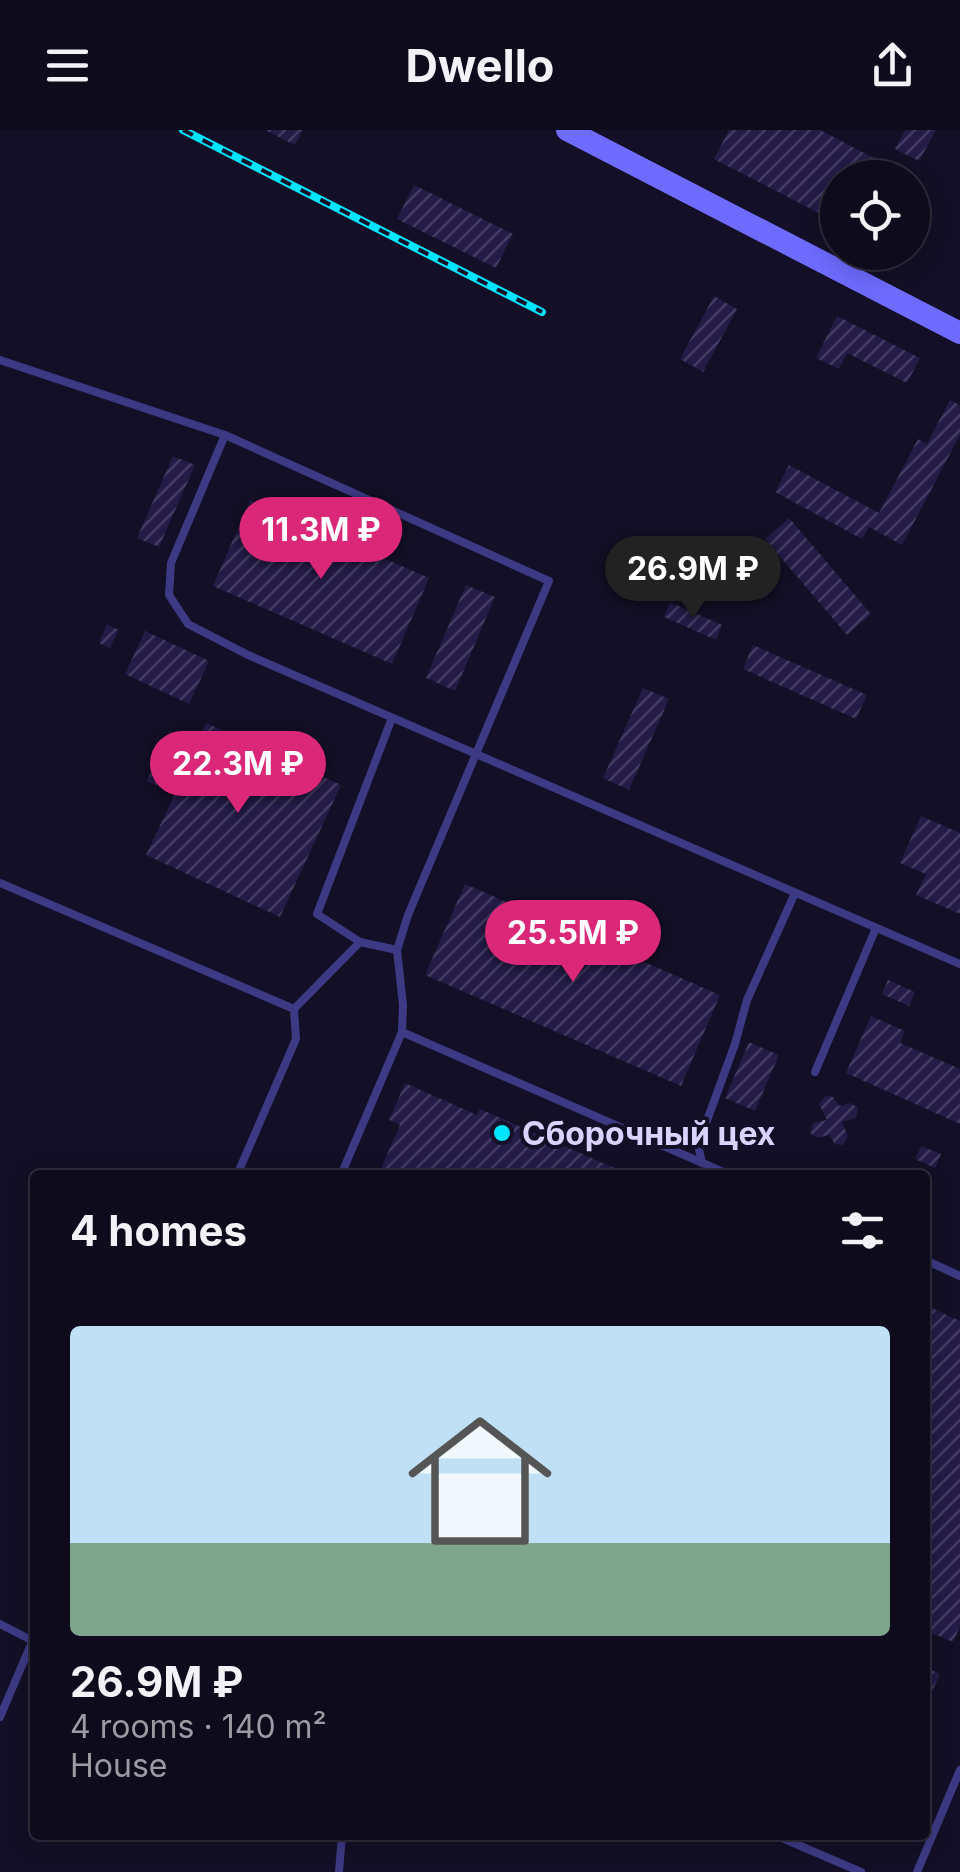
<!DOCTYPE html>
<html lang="en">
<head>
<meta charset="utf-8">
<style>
	:root { --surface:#0e0b1c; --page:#171425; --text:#f1f3f6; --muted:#9b9ba3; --line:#2e2b3b; --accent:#db2777 }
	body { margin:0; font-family:Inter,sans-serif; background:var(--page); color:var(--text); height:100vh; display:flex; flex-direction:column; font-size:38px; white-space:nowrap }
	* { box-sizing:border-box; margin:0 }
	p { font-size:32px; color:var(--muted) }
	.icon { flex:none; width:55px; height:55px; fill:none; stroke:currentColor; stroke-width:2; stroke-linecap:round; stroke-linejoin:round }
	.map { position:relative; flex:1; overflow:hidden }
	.drawer { position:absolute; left:30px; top:1040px; width:900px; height:670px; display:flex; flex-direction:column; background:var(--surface); border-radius:10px; box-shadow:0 5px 25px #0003,0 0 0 2px var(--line) }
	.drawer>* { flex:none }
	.controls { position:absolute; left:820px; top:30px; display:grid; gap:20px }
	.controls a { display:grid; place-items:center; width:110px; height:110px; border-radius:50%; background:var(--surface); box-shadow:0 5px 25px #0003,0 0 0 2px var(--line); font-size:50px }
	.price { position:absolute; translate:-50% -85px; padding:0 22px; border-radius:35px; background:var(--accent); color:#fff; font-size:32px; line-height:65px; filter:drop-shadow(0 2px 5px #0008) }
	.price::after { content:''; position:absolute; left:50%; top:60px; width:30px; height:22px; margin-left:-15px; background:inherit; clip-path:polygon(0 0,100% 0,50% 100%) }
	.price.active { background:#222; color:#fff }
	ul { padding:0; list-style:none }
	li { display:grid; align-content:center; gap:20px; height:530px; padding:0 40px }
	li+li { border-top:2px solid var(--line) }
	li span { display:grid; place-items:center; height:310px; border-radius:10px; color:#555 }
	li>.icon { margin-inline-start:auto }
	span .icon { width:180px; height:180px; fill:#fffc; stroke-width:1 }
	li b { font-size:42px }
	h2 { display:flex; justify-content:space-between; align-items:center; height:120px; padding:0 40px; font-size:42px }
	header { display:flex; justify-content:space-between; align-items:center; height:130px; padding:0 40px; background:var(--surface); font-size:45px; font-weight:700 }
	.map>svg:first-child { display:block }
</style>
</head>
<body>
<header><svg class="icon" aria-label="menu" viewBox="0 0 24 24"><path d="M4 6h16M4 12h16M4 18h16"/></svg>Dwello<svg class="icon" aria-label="share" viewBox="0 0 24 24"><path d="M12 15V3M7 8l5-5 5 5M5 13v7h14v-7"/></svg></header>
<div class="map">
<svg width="960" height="1742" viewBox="0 0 960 1742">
	<defs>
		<pattern id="building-hatch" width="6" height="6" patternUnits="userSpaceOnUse" patternTransform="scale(2.5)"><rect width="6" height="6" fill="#241b47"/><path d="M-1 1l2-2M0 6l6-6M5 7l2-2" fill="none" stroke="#433b63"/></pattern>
	</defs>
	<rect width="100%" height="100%" fill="#130f26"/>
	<g fill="url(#building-hatch)">
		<path d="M 265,0 L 303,0 L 295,15 Z"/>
		<path d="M 729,0 L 820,0 L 889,36 L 883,48 L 838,48 L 838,93 L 714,29 Z"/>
		<path d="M 905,0 L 936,0 L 919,31 L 895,19 Z"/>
		<path d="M 414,55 L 513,104 L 496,138 L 397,89 Z"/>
		<path d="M 714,166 L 737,179 L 703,242 L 680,229 Z"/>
		<path d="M 837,186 L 920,228 L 907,253 L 847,223 L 839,239 L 816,228 Z"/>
		<path d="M 950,270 L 960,275 L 960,305 L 902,415 L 869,397 L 862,409 L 775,362 L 789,335 L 879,383 L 918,309 L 927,314 Z"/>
		<path d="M 173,326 L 195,335 L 159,417 L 137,408 Z"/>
		<path d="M 250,370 L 429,448 L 392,534 L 213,456 Z"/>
		<path d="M 789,388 L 871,484 L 847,505 L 765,409 Z"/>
		<path d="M 466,455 L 495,467 L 455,561 L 426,548 Z"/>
		<path d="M 670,472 L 722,495 L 716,510 L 664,487 Z"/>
		<path d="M 107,494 L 119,500 L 110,518 L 99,513 Z"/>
		<path d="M 145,501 L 209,531 L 189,574 L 125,544 Z"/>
		<path d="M 753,515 L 867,565 L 856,589 L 743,539 Z"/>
		<path d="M 643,558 L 669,569 L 629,660 L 603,648 Z"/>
		<path d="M 206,593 L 341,655 L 280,787 L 146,725 L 175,664 L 147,651 L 170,601 L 197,613 Z"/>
		<path d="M 921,686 L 960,703 L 960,784 L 916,765 L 926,744 L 900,733 Z"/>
		<path d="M 465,754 L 720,865 L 681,956 L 425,845 Z"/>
		<path d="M 888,850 L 915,862 L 909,876 L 882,864 Z"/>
		<path d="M 871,886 L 905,901 L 900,913 L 960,939 L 960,994 L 846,943 Z"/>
		<path d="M 749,912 L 779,925 L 755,981 L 725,968 Z"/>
		<path d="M 405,953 L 477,985 L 480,979 L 630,1045 L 378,1045 L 400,995 L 389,990 Z"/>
		<path d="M 825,966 L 833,967 L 839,976 L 851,973 L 858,978 L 856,988 L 842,992 L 848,1006 L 843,1015 L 835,1014 L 829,1005 L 817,1008 L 810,1003 L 813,993 L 827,990 L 819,974 Z"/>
		<path d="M 921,1016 L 941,1024 L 935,1038 L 915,1029 Z"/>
		<path d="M 925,1175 L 960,1191 L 960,1497 L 953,1512 L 925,1500 Z"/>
		<path d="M 925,1537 L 940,1544 L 925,1577 Z"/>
	</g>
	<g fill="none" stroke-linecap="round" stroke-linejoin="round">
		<g stroke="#3d3a85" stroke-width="8">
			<path d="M 0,230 L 225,305 L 549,451 L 408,785 L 397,820 L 403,875 L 402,902 L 341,1045"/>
			<path d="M 225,305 L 171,433 L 169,465 L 188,494 L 248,525 L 960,834"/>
			<path d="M 0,753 L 294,879"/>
			<path d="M 360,812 L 317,784 L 392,588"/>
			<path d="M 402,902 L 730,1045"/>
			<path d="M 815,942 L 876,798"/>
			<path d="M 702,1033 L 698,1015 L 735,914 L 747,870 L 795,763"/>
			<path d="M 237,1045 L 296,909 L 294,879 L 360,812 L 397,820"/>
			<path d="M 925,1130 L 960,1146"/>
			<path d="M 0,1494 L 35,1512"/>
			<path d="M 0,1587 L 35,1505"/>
			<path d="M 775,1705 L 861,1742"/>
			<path d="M 339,1742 L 342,1705"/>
			<path d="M 917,1742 L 960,1640"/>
		</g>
		<path stroke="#6f6bff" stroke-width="22" d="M 567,0 L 960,203"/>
		<g stroke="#00e5ff" stroke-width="8">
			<path id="rail" d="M 183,0 L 542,182"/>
		</g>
		<use href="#rail" stroke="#130f26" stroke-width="4" stroke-dasharray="11" stroke-linecap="butt"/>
	</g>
	<circle fill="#00e5ff" stroke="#130f26" stroke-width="4" cx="502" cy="1003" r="10"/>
	<g text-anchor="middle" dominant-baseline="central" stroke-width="8" stroke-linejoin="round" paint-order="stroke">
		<g font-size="32" font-weight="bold" fill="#d9d4ff" stroke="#130f26" text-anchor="start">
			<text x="522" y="1003">Сборочный цех</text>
		</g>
	</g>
</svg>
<div class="controls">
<a><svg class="icon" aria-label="locate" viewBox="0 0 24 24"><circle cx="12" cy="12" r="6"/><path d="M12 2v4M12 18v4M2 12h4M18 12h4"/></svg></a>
</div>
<b class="price" style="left:321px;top:452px">11.3M ₽</b>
<b class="price active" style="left:693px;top:491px">26.9M ₽</b>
<b class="price" style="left:238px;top:686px">22.3M ₽</b>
<b class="price" style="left:573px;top:855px">25.5M ₽</b>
<section class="drawer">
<h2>4 homes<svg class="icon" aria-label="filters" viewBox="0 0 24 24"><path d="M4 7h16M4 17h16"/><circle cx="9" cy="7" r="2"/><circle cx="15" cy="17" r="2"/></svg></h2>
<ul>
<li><span style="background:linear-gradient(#bfe0f5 70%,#7fa58c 0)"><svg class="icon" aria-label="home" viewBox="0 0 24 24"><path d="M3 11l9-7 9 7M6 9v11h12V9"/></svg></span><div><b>26.9M ₽</b><p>4 rooms · 140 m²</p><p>House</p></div></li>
</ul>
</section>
</div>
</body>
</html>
